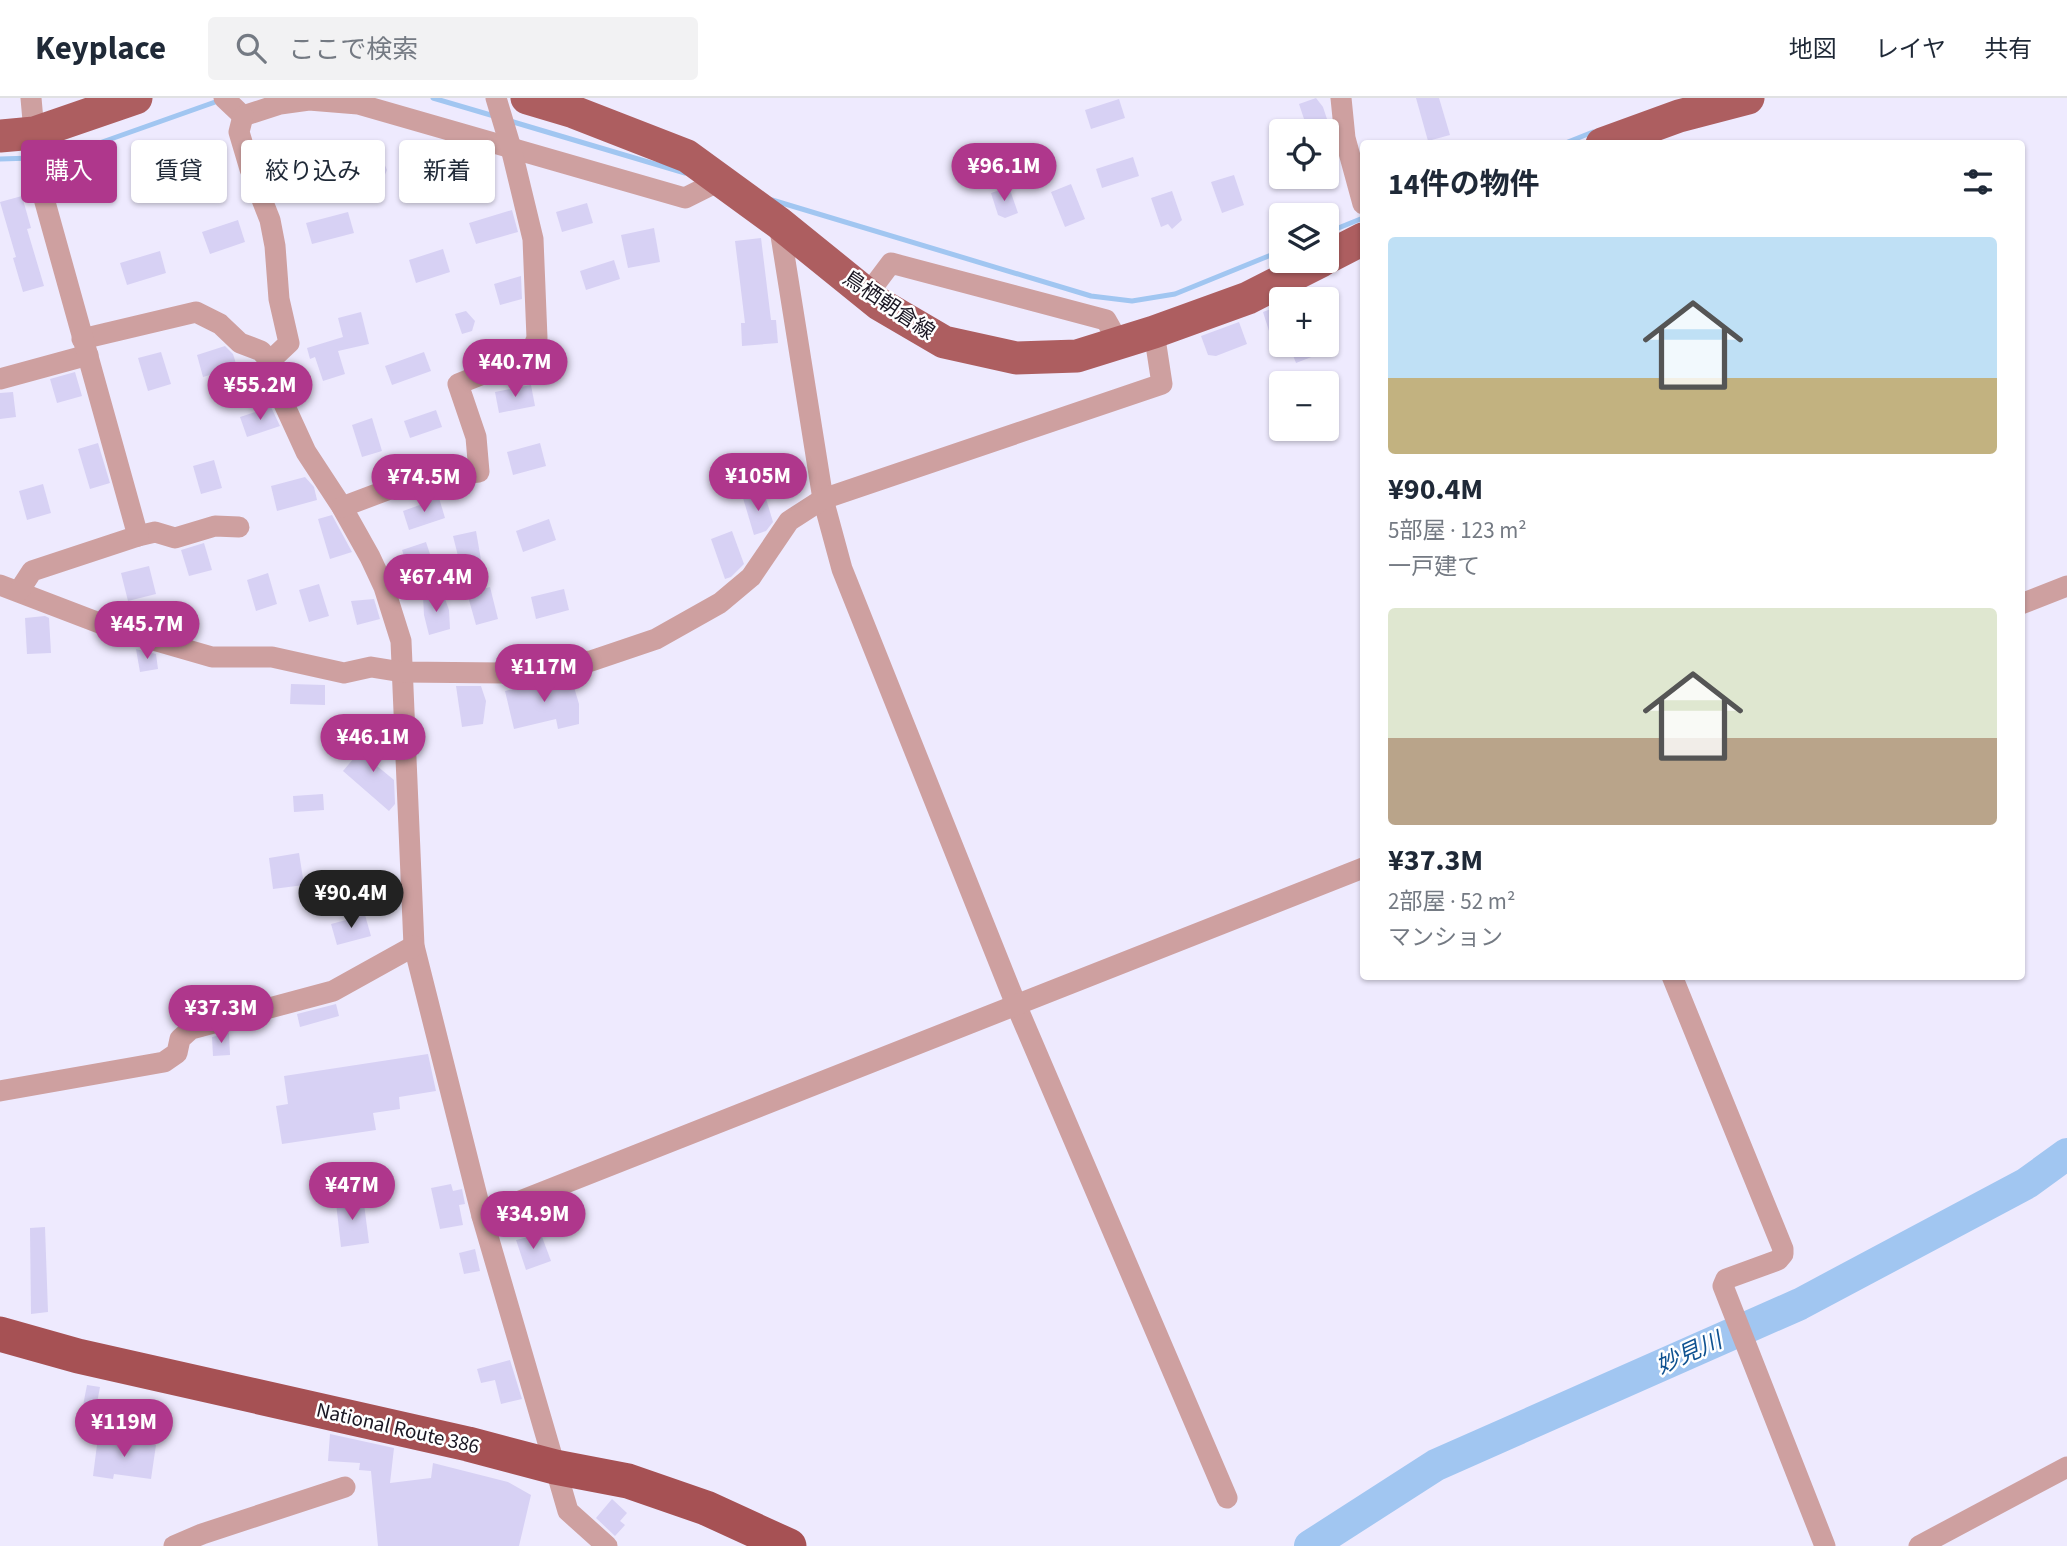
<!DOCTYPE html>
<html lang="ja">
<head>
<meta charset="utf-8">
<style>
	:root { --surface:#fff; --page:#f2f2f3; --text:#1f2937; --muted:#747a83; --line:#e0e1e3; --accent:#af378c }
	body { margin:0; font-family:"Source Sans 3","Noto Sans JP",sans-serif; background:var(--page); color:var(--text); height:100vh; display:flex; flex-direction:column; font-size:26px; white-space:nowrap }
	* { box-sizing:border-box; margin:0 }
	p { font-size:23px; color:var(--muted) }
	.icon { flex:none; width:38px; height:38px; fill:none; stroke:currentColor; stroke-width:2; stroke-linecap:round; stroke-linejoin:round }
	.map { position:relative; flex:1; overflow:hidden }
	.drawer { position:absolute; left:1360px; top:42px; width:665px; height:840px; display:flex; flex-direction:column; background:var(--surface); border-radius:7px; box-shadow:0 2px 5px #0004 }
	.drawer>* { flex:none }
	.banner { position:absolute; left:21px; top:42px; width:665px; height:63px; display:flex; gap:14px }
	.buttons { position:absolute; left:1269px; top:21px; display:grid; gap:14px }
	.buttons a { display:grid; place-items:center; width:70px; height:70px; border-radius:7px; background:var(--surface); box-shadow:0 2px 5px #0004; font-size:35px }
	.price { position:absolute; translate:-50% -60px; padding:0 16px; border-radius:24px; background:var(--accent); color:#fff; font-size:23px; line-height:46px; filter:drop-shadow(0 2px 4px #0008) }
	.price::after { content:''; position:absolute; left:50%; top:42px; width:21px; height:16px; margin-left:-10px; background:inherit; clip-path:polygon(0 0,100% 0,50% 100%) }
	.price.on { background:#222; color:#fff }
	ul { padding:0; list-style:none }
	li { display:grid; align-content:center; gap:14px; height:371px; padding:0 28px }
	li span { display:grid; place-items:center; height:217px; border-radius:7px; color:#555 }
	li>.icon { margin-inline-start:auto }
	span .icon { width:126px; height:126px; fill:#fffc; stroke-width:1 }
	li b { font-size:30px }
	h2 { display:flex; justify-content:space-between; align-items:center; height:84px; padding:0 28px; font-size:30px }
	.pill { padding:0 24px; border-radius:7px; background:var(--surface); box-shadow:0 2px 5px #0004; font-size:24px; line-height:63px }
	.pill.on { background:var(--accent); color:#fff }
	header { display:flex; align-items:center; gap:42px; box-sizing:border-box; height:98px; padding:0 35px; background:var(--surface); border-bottom:2px solid var(--line) }
	header strong { font-size:33px }
	nav { display:flex; gap:38px; margin-inline-start:auto; font-size:24px }
	.search { width:490px; height:63px; background:var(--page); display:flex; align-items:center; gap:18px; box-sizing:border-box; padding:0 24px; border-radius:7px; color:var(--muted); font-size:26px }
	.map>svg:first-child { display:block }
</style>
</head>
<body>
<header>
<strong>Keyplace</strong>
<div class="search"><svg class="icon" aria-label="search" viewBox="0 0 24 24"><circle cx="10" cy="10" r="6"/><path d="M15 15l6 6"/></svg>ここで検索</div>
<nav><a>地図</a><a>レイヤ</a><a>共有</a></nav>
</header>
<div class="map">
<svg width="2067" height="1448" viewBox="0 0 2067 1448">
	<rect width="100%" height="100%" fill="#eeeafe"/>
	<g fill="none" stroke-linecap="round" stroke-linejoin="round">
		<g stroke="#a1c6f1" stroke-width="5">
			<path d="M 433,0 L 494,18"/>
			<path d="M 510,23 L 685,75"/>
			<path d="M 1563,46 L 1593,34"/>
			<path d="M 42,59 L 60,59 L 221,2"/>
			<path d="M 0,61 L 32,60"/>
			<path d="M 772,102 L 1091,198 L 1132,203 L 1175,196 L 1281,153"/>
			<path d="M 1326,135 L 1363,120"/>
		</g>
		<path stroke="#a1c6f1" stroke-width="32" d="M 1310,1448 L 1436,1367 L 1800,1206 L 2027,1085 L 2067,1056"/>
	</g>
	<g fill="#d7d1f4">
		<path d="M 1316,0 L 1323,9 L 1330,30 L 1321,33 L 1308,33 L 1299,6 Z"/>
		<path d="M 1416,0 L 1439,0 L 1450,37 L 1428,43 Z"/>
		<path d="M 1119,1 L 1125,20 L 1091,31 L 1085,12 Z"/>
		<path d="M 319,45 L 328,78 L 307,84 L 297,51 Z"/>
		<path d="M 375,45 L 387,72 L 384,79 L 363,86 L 353,58 L 356,46 Z"/>
		<path d="M 204,52 L 212,80 L 188,87 L 180,59 Z"/>
		<path d="M 1133,59 L 1139,78 L 1102,90 L 1096,71 Z"/>
		<path d="M 465,64 L 471,86 L 431,97 L 425,75 Z"/>
		<path d="M 1234,77 L 1244,107 L 1222,115 L 1211,84 Z"/>
		<path d="M 1071,86 L 1085,121 L 1065,129 L 1051,94 Z"/>
		<path d="M 1009,89 L 1018,115 L 1005,120 L 998,117 L 991,95 Z"/>
		<path d="M 1172,93 L 1182,122 L 1172,131 L 1168,126 L 1161,129 L 1151,100 Z"/>
		<path d="M 22,98 L 31,130 L 27,131 L 44,188 L 23,194 L 13,160 L 16,159 L 0,104 Z"/>
		<path d="M 587,105 L 593,125 L 562,134 L 556,114 Z"/>
		<path d="M 512,112 L 518,134 L 476,146 L 469,125 Z"/>
		<path d="M 348,114 L 354,135 L 312,146 L 306,125 Z"/>
		<path d="M 238,122 L 245,144 L 210,156 L 202,134 Z"/>
		<path d="M 654,130 L 660,164 L 628,170 L 621,137 Z"/>
		<path d="M 761,140 L 771,222 L 776,222 L 778,245 L 742,248 L 741,225 L 745,225 L 735,143 Z"/>
		<path d="M 443,151 L 450,174 L 416,185 L 409,162 Z"/>
		<path d="M 160,153 L 166,175 L 127,187 L 120,165 Z"/>
		<path d="M 614,162 L 620,181 L 586,192 L 580,173 Z"/>
		<path d="M 521,178 L 522,201 L 500,207 L 494,186 Z"/>
		<path d="M 1281,207 L 1281,229 L 1269,233 L 1263,214 Z"/>
		<path d="M 466,213 L 475,223 L 472,233 L 462,236 L 455,216 Z"/>
		<path d="M 361,214 L 369,246 L 338,253 L 345,276 L 323,283 L 315,259 L 310,261 L 307,250 L 343,239 L 338,220 Z"/>
		<path d="M 1239,224 L 1247,246 L 1216,258 L 1208,257 L 1201,238 Z"/>
		<path d="M 1289,247 L 1309,247 L 1314,258 L 1296,265 Z"/>
		<path d="M 225,248 L 233,256 L 237,269 L 203,279 L 197,257 Z"/>
		<path d="M 161,254 L 171,286 L 148,293 L 138,260 Z"/>
		<path d="M 424,254 L 431,273 L 392,287 L 385,268 Z"/>
		<path d="M 75,274 L 82,298 L 57,305 L 50,281 Z"/>
		<path d="M 531,287 L 535,308 L 499,315 L 495,294 Z"/>
		<path d="M 13,294 L 16,319 L 0,321 L 0,295 Z"/>
		<path d="M 271,309 L 280,328 L 247,339 L 240,319 Z"/>
		<path d="M 436,312 L 442,329 L 410,340 L 404,323 Z"/>
		<path d="M 372,320 L 382,353 L 362,359 L 352,327 Z"/>
		<path d="M 98,345 L 110,385 L 90,391 L 78,351 Z"/>
		<path d="M 540,345 L 546,368 L 513,377 L 507,354 Z"/>
		<path d="M 214,362 L 222,390 L 201,396 L 193,368 Z"/>
		<path d="M 305,379 L 314,389 L 317,402 L 277,413 L 271,388 Z"/>
		<path d="M 43,386 L 51,415 L 27,422 L 19,393 Z"/>
		<path d="M 764,394 L 773,424 L 766,433 L 754,437 L 743,400 Z"/>
		<path d="M 439,400 L 445,420 L 409,432 L 403,413 Z"/>
		<path d="M 332,417 L 352,454 L 330,461 L 318,421 Z"/>
		<path d="M 549,421 L 556,442 L 523,454 L 516,433 Z"/>
		<path d="M 476,433 L 481,462 L 460,466 L 453,438 Z"/>
		<path d="M 732,433 L 744,466 L 731,479 L 725,481 L 711,441 Z"/>
		<path d="M 426,444 L 434,468 L 410,476 L 402,452 Z"/>
		<path d="M 204,445 L 212,472 L 189,478 L 181,452 Z"/>
		<path d="M 149,468 L 156,496 L 128,503 L 121,475 Z"/>
		<path d="M 268,475 L 277,506 L 256,513 L 247,482 Z"/>
		<path d="M 319,486 L 329,518 L 309,524 L 299,492 Z"/>
		<path d="M 490,489 L 498,521 L 476,527 L 467,495 Z"/>
		<path d="M 564,491 L 569,512 L 536,521 L 531,499 Z"/>
		<path d="M 444,498 L 449,512 L 450,531 L 429,537 L 424,517 L 423,499 Z"/>
		<path d="M 374,501 L 380,521 L 357,527 L 351,503 Z"/>
		<path d="M 45,518 L 49,520 L 51,555 L 27,556 L 25,520 Z"/>
		<path d="M 136,551 L 156,556 L 158,571 L 140,574 Z"/>
		<path d="M 571,579 L 579,606 L 579,626 L 558,631 L 556,621 L 514,631 L 505,593 L 547,582 Z"/>
		<path d="M 291,586 L 325,587 L 325,607 L 290,606 Z"/>
		<path d="M 456,588 L 481,588 L 486,603 L 483,626 L 462,629 Z"/>
		<path d="M 371,640 L 388,654 L 377,668 L 394,682 L 395,706 L 389,713 L 343,673 Z"/>
		<path d="M 323,696 L 324,712 L 294,714 L 293,698 Z"/>
		<path d="M 299,755 L 304,787 L 273,791 L 269,760 Z"/>
		<path d="M 365,817 L 371,838 L 337,847 L 331,826 Z"/>
		<path d="M 336,906 L 339,918 L 300,929 L 297,916 Z"/>
		<path d="M 229,935 L 230,957 L 213,958 L 212,939 Z"/>
		<path d="M 428,956 L 436,993 L 399,999 L 400,1011 L 373,1015 L 376,1032 L 282,1046 L 276,1008 L 288,1006 L 284,978 Z"/>
		<path d="M 451,1086 L 453,1093 L 462,1091 L 465,1106 L 459,1107 L 463,1127 L 440,1131 L 431,1090 Z"/>
		<path d="M 363,1098 L 369,1145 L 341,1149 L 336,1105 L 340,1105 L 340,1101 Z"/>
		<path d="M 45,1129 L 48,1214 L 31,1216 L 30,1130 Z"/>
		<path d="M 541,1136 L 551,1163 L 526,1172 L 516,1142 Z"/>
		<path d="M 475,1151 L 480,1173 L 464,1176 L 459,1155 Z"/>
		<path d="M 510,1262 L 522,1301 L 501,1306 L 495,1282 L 481,1285 L 477,1271 Z"/>
		<path d="M 87,1287 L 100,1289 L 94,1321 L 81,1318 Z"/>
		<path d="M 330,1336 L 394,1350 L 390,1385 L 431,1380 L 433,1365 L 508,1384 L 531,1397 L 519,1448 L 378,1448 L 371,1373 L 359,1372 L 360,1365 L 328,1363 Z"/>
		<path d="M 98,1339 L 156,1347 L 151,1381 L 114,1376 L 113,1381 L 93,1378 Z"/>
		<path d="M 612,1401 L 627,1415 L 620,1423 L 625,1427 L 615,1438 L 596,1420 Z"/>
	</g>
	<g fill="none" stroke-linecap="round" stroke-linejoin="round">
		<g stroke="#cea0a0" stroke-width="21">
			<path d="M 224,0 L 243,18"/>
			<path d="M 1341,0 L 1345,40 L 1363,106"/>
			<path d="M 243,18 L 280,6 L 309,2 L 358,6 L 685,100 L 719,83"/>
			<path d="M 243,18 L 239,34 L 250,71 L 270,122 L 275,148 L 279,201 L 289,245 L 270,263"/>
			<path d="M 779,125 L 823,401 L 842,471 L 1017,909 L 1227,1400"/>
			<path d="M 867,197 L 891,165 L 1106,222 L 1119,245"/>
			<path d="M 82,241 L 196,214 L 220,226 L 240,245 L 261,253 L 270,263 L 284,306 L 306,354 L 342,409 L 370,459 L 384,489 L 401,543 L 414,848 L 482,1118 L 568,1413 L 607,1448"/>
			<path d="M 0,281 L 88,257"/>
			<path d="M 342,409 L 419,380 L 479,374 L 476,339 L 458,286 L 530,257 L 537,240 L 533,141 L 511,50 L 496,0"/>
			<path d="M 138,438 L 155,434 L 175,440 L 215,428 L 239,429"/>
			<path d="M 0,487 L 115,531 L 212,559 L 272,559 L 344,575 L 371,569 L 402,574 L 504,575 L 591,563 L 656,541 L 720,505 L 751,479 L 789,423 L 823,401 L 1162,286 L 1154,234"/>
			<path d="M 19,493 L 32,473 L 138,438 L 38,79 L 31,0"/>
			<path d="M 2021,506 L 2067,488"/>
			<path d="M 1672,878 L 1783,1151 L 1783,1156 L 1778,1162 L 1726,1181 L 1723,1188 L 1825,1448"/>
			<path d="M 0,993 L 164,964 L 177,955 L 180,941 L 191,931 L 333,893 L 414,848"/>
			<path d="M 482,1118 L 1363,770"/>
			<path d="M 174,1448 L 202,1436 L 345,1389"/>
			<path d="M 1919,1448 L 2067,1369"/>
		</g>
		<g stroke="#ad5e60" stroke-width="33">
			<path d="M 527,0 L 574,14 L 687,58 L 779,125 L 879,206 L 944,244 L 1016,260 L 1077,258 L 1154,234 L 1248,200 L 1321,163"/>
			<path d="M 0,38 L 34,35 L 136,0"/>
			<path d="M 1602,46 L 1679,18 L 1748,0"/>
			<path d="M 1326,160 L 1363,141"/>
		</g>
		<path stroke="#a65154" stroke-width="35" d="M 0,1236 L 78,1258 L 468,1346 L 555,1369 L 628,1383 L 706,1410 L 789,1448"/>
	</g>
	<g text-anchor="middle" dominant-baseline="central" stroke-width="5" stroke-linejoin="round" paint-order="stroke">
		<g font-size="21" fill="#1a1723" stroke="#fff">
			<text transform="translate(889 207) rotate(34)">鳥栖朝倉線</text>
			<text transform="translate(398 1330) rotate(13)">National Route 386</text>
		</g>
		<g font-size="23" font-style="italic" fill="#0f5291" stroke="#fff">
			<text transform="translate(1689 1255) rotate(-24)">妙見川</text>
		</g>
	</g>
</svg>
<div class="buttons">
<a><svg class="icon" aria-label="locate" viewBox="0 0 24 24"><circle cx="12" cy="12" r="6"/><path d="M12 2v4M12 18v4M2 12h4M18 12h4"/></svg></a>
<a><svg class="icon" aria-label="layers" viewBox="0 0 24 24"><path d="M12 4l9 5-9 5-9-5zM3 14l9 5 9-5"/></svg></a>
<a>+</a>
<a>−</a>
</div>
<b class="price" style="left:1004px;top:105px">¥96.1M</b>
<b class="price" style="left:515px;top:301px">¥40.7M</b>
<b class="price" style="left:260px;top:324px">¥55.2M</b>
<b class="price" style="left:758px;top:415px">¥105M</b>
<b class="price" style="left:424px;top:416px">¥74.5M</b>
<b class="price" style="left:436px;top:516px">¥67.4M</b>
<b class="price" style="left:147px;top:563px">¥45.7M</b>
<b class="price" style="left:544px;top:606px">¥117M</b>
<b class="price" style="left:373px;top:676px">¥46.1M</b>
<b class="price on" style="left:351px;top:832px">¥90.4M</b>
<b class="price" style="left:221px;top:947px">¥37.3M</b>
<b class="price" style="left:352px;top:1124px">¥47M</b>
<b class="price" style="left:533px;top:1153px">¥34.9M</b>
<b class="price" style="left:124px;top:1361px">¥119M</b>
<div class="banner">
<a class="pill on">購入</a>
<a class="pill">賃貸</a>
<a class="pill">絞り込み</a>
<a class="pill">新着</a>
</div>
<section class="drawer">
<h2>14件の物件<svg class="icon" aria-label="filters" viewBox="0 0 24 24"><path d="M4 7h16M4 17h16"/><circle cx="9" cy="7" r="2"/><circle cx="15" cy="17" r="2"/></svg></h2>
<ul>
<li><span style="background:linear-gradient(#bfe0f5 65%,#c2b280 0)"><svg class="icon" aria-label="home" viewBox="0 0 24 24"><path d="M3 11l9-7 9 7M6 9v11h12V9"/></svg></span><div><b>¥90.4M</b><p>5部屋 · 123 m²</p><p>一戸建て</p></div></li>
<li><span style="background:linear-gradient(#dfe7d0 60%,#b9a48a 0)"><svg class="icon" aria-label="home" viewBox="0 0 24 24"><path d="M3 11l9-7 9 7M6 9v11h12V9"/></svg></span><div><b>¥37.3M</b><p>2部屋 · 52 m²</p><p>マンション</p></div></li>
</ul>
</section>
</div>
</body>
</html>
